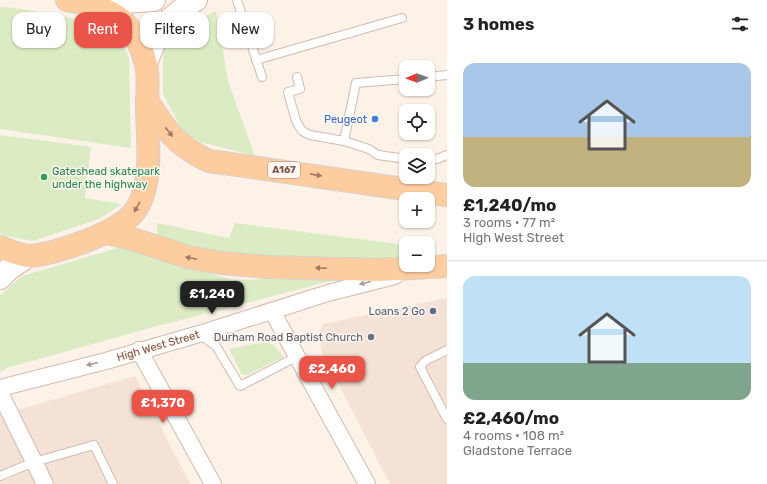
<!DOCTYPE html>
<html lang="en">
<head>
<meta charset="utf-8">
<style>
	:root { --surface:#fff; --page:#f6f6f6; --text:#222; --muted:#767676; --line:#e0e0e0; --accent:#eb5549 }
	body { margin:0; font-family:Rubik,sans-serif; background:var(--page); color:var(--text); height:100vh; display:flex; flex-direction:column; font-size:15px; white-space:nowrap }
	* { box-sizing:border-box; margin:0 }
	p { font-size:13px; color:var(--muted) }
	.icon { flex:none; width:22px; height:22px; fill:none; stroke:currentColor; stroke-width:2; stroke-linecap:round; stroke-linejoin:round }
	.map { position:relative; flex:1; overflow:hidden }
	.side { display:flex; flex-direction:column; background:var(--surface); width:320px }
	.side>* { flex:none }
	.banner { position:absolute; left:12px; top:12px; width:375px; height:36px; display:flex; gap:8px }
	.needle { width:26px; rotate:269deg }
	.fabs { position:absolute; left:399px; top:60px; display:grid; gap:8px }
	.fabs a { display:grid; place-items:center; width:36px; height:36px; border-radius:8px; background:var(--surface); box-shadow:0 1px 3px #0004; font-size:20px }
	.price { position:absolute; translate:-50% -34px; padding:0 9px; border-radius:8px; background:var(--accent); color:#fff; font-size:13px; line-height:26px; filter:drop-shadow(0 1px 2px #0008) }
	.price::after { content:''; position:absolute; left:50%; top:24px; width:12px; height:9px; margin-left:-6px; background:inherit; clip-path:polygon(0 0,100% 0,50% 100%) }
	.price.current { background:#222; color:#fff }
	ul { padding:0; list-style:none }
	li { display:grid; align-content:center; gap:8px; height:212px; padding:0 16px }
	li+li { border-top:1px solid var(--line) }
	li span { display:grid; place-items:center; height:124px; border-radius:12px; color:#555 }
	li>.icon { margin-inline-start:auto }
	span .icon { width:72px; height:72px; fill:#fffc; stroke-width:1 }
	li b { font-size:17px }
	h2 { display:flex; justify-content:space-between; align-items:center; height:48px; padding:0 16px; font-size:17px }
	.tag { padding:0 14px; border-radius:12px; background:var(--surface); box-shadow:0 1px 3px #0004; font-size:14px; line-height:36px }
	.tag.current { background:var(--accent); color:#fff }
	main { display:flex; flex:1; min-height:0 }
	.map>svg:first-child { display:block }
</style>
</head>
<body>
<main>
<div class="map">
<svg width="447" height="484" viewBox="0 0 447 484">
	<rect width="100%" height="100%" fill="#fdf2e8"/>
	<g fill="#f5e2d6">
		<path d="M 447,298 L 447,484 L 390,484 L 321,350 L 320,334 L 323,324 Z"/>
		<path d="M 135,376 L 190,484 L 0,484 L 0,415 Z"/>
	</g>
	<g fill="#dbecc5">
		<path d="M 0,7 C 12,6 101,22 109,29 C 118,36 124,47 129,57 L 131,148 L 0,129 Z"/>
		<path d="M 216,11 L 228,81 L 255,156 L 200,142 L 182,130 L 163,94 L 163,48 L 186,25 Z"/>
		<path d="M 0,135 L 91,147 L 85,198 L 122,204 L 99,219 L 33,241 L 5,236 L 0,233 Z"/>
		<path d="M 157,223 L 229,238 L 235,223 L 406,245 L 406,256 L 402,259 L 248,257 L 187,247 L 157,235 Z"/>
		<path d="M 121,247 L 233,280 L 346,277 L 150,328 L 7,368 L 0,372 L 0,295 L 22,276 Z"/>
		<path d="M 265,342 L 274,345 L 284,357 L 247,375 L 242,375 L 229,349 Z"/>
	</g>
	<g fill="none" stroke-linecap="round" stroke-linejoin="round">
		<g stroke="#d3baaf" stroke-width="10">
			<g id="lane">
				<path d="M 237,0 L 262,77"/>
				<path d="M 256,60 L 402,18"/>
				<path d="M 297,77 L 300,89 L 288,92 L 296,121 L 302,131 L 310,135 L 344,141 L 369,149 L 378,155 L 406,159"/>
				<path d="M 428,77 L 447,75"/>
				<path d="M 344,141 L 356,83 L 406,79"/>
				<path d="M 428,160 L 437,159 L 447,155"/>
				<path d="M 200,335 L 216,346 L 240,386 L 298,356"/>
				<path d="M 447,350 L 425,361 L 420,367 L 447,419"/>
				<path d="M 0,476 L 34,462 L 94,445 L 113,484"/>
			</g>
		</g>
		<g stroke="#d3baaf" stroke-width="18">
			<g id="street">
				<path d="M 272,311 L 367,484"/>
				<path d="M 139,350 L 213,484"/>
				<path d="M 0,388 L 106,361 L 199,334 L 328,293 L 395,276"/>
				<path d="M 0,393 L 45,484"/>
			</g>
		</g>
		<g stroke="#d6b9ac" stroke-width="24">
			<g id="secondary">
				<path d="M 91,4 L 154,0"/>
				<path d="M 146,64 C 158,29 164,20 196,0"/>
				<path d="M 0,278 L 9,269 L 28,256"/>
			</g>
		</g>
		<g stroke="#d9cfcc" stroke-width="24">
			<g id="primary">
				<path d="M 147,100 C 166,130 176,146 209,161 L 447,195"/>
				<path d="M 106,233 L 129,238 L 188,257 L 221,263 L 268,267 L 379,270 L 447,266"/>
				<path d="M 0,247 C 8,250 21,256 29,256 C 56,254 123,232 137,208 C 154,179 147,139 147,106 C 147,93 149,77 146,64 C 143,51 135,33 125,23 C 110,8 88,4 67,0"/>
			</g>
		</g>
		<use href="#lane" stroke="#fff" stroke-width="8"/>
		<use href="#street" stroke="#fff" stroke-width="16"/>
		<use href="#secondary" stroke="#fff" stroke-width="22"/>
		<use href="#primary" stroke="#fdcc9f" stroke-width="22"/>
	</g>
	<defs><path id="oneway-solid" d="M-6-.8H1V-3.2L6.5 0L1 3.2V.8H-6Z"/></defs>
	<g fill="#a17864">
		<use href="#oneway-solid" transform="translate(169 132) rotate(52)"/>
		<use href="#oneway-solid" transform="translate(316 175) rotate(9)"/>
		<use href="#oneway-solid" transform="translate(137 207) rotate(120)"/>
		<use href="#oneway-solid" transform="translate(191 258) rotate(-168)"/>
		<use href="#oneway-solid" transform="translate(321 268) rotate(-178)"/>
	</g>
	<g fill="#af9892">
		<use href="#oneway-solid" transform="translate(365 283) rotate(166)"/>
		<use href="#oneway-solid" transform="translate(92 364) rotate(166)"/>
	</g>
	<circle fill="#3f7fe0" stroke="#fff6ef" stroke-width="1.5" cx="375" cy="119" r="4"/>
	<circle fill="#2e9e5b" stroke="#fff6ef" stroke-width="1.5" cx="44" cy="177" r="4"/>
	<circle fill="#5c6f8a" stroke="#fff6ef" stroke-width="1.5" cx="433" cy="311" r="4"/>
	<circle fill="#6b7280" stroke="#fff6ef" stroke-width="1.5" cx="371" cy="337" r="4"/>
	<g text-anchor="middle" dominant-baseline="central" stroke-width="3" stroke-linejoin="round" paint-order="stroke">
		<rect fill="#fff6ef" stroke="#a1857c" stroke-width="1" x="268" y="162" width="32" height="16" rx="3"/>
		<g font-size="10" font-weight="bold" fill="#79544a">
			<text x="284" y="170">A167</text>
		</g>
		<g font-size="11" fill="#366cbe" stroke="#fff6ef" text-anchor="end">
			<text x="367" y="119">Peugeot</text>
		</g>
		<g font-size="11" fill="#27864d" stroke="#fff6ef" text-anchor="start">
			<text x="52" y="171">Gateshead skatepark<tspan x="52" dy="13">under the highway</tspan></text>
		</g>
		<g font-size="11" fill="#4e5e75" stroke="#fff6ef" text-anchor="end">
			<text x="425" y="311">Loans 2 Go</text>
		</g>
		<g font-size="11" fill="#5b616d" stroke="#fff6ef" text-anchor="end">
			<text x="363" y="337">Durham Road Baptist Church</text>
		</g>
		<g font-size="11" fill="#79544a" stroke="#fff6ef">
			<text transform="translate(158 346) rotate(-16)">High West Street</text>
		</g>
	</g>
</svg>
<div class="fabs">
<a><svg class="needle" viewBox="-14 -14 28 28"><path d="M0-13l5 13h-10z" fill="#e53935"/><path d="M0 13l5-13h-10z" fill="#767676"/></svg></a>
<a><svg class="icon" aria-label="locate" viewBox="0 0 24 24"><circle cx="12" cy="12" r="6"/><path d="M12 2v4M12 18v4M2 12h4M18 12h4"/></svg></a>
<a><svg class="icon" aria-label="layers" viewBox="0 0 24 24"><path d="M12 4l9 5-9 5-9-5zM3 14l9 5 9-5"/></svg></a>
<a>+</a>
<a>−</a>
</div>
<b class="price current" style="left:212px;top:315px">£1,240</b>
<b class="price" style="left:332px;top:390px">£2,460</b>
<b class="price" style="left:163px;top:424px">£1,370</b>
<div class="banner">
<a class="tag">Buy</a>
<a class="tag current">Rent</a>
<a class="tag">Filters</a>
<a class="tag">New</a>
</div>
</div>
<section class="side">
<h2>3 homes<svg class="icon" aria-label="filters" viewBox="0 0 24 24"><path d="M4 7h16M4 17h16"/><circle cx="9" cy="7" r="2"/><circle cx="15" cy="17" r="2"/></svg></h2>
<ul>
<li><span style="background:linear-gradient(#a9c7e8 60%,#c2b280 0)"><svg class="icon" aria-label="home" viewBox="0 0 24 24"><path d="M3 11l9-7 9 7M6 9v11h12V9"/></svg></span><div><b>£1,240/mo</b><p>3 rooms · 77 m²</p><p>High West Street</p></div></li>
<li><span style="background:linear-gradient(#bfe0f5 70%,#7fa58c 0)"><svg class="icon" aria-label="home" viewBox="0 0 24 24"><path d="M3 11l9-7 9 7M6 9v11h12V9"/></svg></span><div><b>£2,460/mo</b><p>4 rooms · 108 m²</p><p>Gladstone Terrace</p></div></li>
</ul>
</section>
</main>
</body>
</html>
